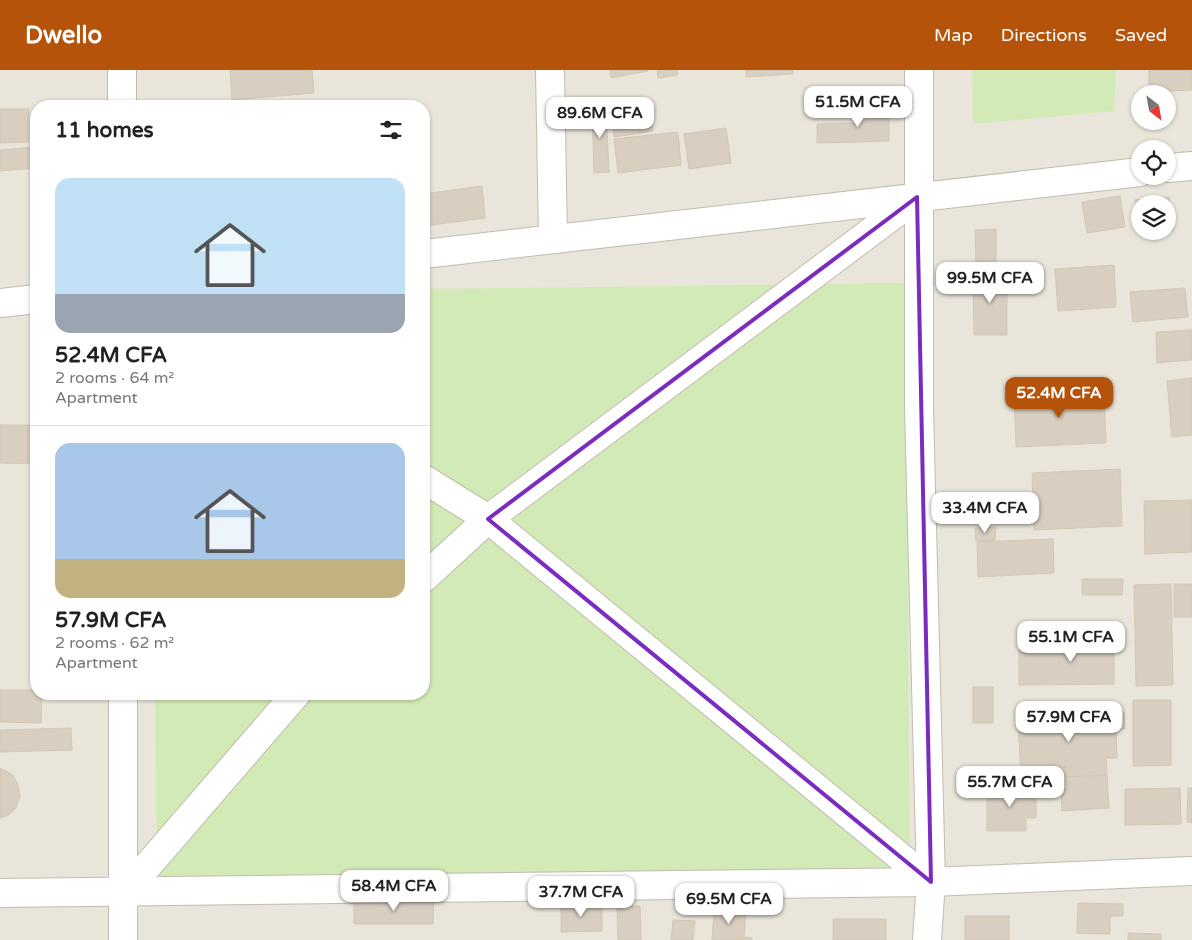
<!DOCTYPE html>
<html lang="en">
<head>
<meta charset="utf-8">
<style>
	:root { --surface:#fff; --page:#f6f6f6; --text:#222; --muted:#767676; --line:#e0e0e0; --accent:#b45309 }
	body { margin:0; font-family:"Varela Round",sans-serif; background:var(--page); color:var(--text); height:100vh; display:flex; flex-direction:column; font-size:19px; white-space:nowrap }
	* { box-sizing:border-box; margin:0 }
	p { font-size:16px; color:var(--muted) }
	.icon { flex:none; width:28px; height:28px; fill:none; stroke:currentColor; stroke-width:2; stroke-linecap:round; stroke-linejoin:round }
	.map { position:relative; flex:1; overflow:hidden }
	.details { position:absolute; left:30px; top:30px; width:400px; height:600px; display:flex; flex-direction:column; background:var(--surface); border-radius:20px; box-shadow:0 1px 4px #0004 }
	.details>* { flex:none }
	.needle { width:32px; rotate:149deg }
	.fabs { position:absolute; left:1131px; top:15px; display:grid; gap:10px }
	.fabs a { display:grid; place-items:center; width:45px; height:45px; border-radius:50%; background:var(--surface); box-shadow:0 1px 4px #0004; font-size:25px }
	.price { position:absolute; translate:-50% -42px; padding:0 11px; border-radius:10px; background:#fff; color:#222; font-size:16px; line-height:32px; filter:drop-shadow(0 1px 2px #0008) }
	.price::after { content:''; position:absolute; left:50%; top:30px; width:15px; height:11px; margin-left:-8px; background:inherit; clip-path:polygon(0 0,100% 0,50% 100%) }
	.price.on { background:var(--accent); color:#fff }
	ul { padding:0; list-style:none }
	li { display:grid; align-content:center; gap:10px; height:265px; padding:0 25px }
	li+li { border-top:1px solid var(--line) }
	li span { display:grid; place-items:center; height:155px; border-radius:15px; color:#555 }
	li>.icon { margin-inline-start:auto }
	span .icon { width:90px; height:90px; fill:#fffc; stroke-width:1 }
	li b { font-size:21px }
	h2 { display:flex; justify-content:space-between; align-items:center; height:60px; padding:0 25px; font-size:21px }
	header { display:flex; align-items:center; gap:30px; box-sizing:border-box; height:70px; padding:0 25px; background:var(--accent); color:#fff }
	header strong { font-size:24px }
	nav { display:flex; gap:28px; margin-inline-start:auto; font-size:18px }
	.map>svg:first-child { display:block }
</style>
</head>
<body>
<header>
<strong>Dwello</strong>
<nav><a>Map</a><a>Directions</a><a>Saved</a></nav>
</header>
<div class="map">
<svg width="1192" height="870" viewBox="0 0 1192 870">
	<rect width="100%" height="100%" fill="#f6f3ec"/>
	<path fill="#eae5da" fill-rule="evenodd" d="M 0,0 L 1192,0 L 1192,870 L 0,870 ZM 1140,24 L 1168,24 L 1168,51 L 1140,51 ZM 36,36 L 424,36 L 424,624 L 36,624 ZM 1140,79 L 1168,79 L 1168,106 L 1140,106 ZM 1140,134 L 1168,134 L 1168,161 L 1140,161 Z"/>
	<g fill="#d2eab5">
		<path d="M 972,0 L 1116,0 L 1114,41 L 973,54 Z"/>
		<path d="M 905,213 L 910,803 L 157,813 L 155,624 L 424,624 L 424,219 Z"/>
	</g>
	<g fill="#d8cfc1" stroke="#d3c7b4" fill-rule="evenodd">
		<path d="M 230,0 L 312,0 L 314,23 L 232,30 Z"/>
		<path d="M 610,0 L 647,0 L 648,1 L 611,8 Z"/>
		<path d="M 657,0 L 677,0 L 678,5 L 658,8 Z"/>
		<path d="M 746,0 L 793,0 L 793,4 L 746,7 Z"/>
		<path d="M 1149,0 L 1192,0 L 1192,20 L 1149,22 Z"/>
		<path d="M 606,34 L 609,102 L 594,103 L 592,36 Z"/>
		<path d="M 889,37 L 889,71 L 817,73 L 817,54 L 855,53 L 855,38 Z"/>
		<path d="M 0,39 L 29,39 L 29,72 L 0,73 Z"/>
		<path d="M 651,46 L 653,61 L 614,67 L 612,53 Z"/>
		<path d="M 726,58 L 731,93 L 689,99 L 684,64 Z"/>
		<path d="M 678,62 L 681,95 L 618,103 L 614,69 Z"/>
		<path d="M 36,77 L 36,98 L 0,101 L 0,80 Z"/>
		<path d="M 482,116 L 485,148 L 424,156 L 424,124 Z"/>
		<path d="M 1120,126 L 1125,157 L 1087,163 L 1082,132 Z"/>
		<path d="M 1169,127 L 1173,161 L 1139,165 L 1135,130 ZM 1140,134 L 1168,134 L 1168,161 L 1140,161 Z"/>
		<path d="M 996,159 L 996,197 L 976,198 L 975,160 Z"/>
		<path d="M 1114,195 L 1116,237 L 1058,241 L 1055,199 Z"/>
		<path d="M 973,204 L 1007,204 L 1007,265 L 974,265 Z"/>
		<path d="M 1185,218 L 1188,247 L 1133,252 L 1130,222 Z"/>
		<path d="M 1192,260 L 1192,290 L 1157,293 L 1156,262 Z"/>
		<path d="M 1192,308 L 1192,365 L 1172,367 L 1167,311 Z"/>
		<path d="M 1083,319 L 1083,329 L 1104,327 L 1106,373 L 1016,377 L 1014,322 Z"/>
		<path d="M 0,355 L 36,355 L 36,394 L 0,393 Z"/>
		<path d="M 1120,399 L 1122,456 L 1034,460 L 1032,403 Z"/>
		<path d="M 1192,430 L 1192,482 L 1145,484 L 1144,431 Z"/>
		<path d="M 996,457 L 995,470 L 976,471 L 975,458 Z"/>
		<path d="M 1053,469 L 1054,503 L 978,507 L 977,472 Z"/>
		<path d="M 1082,509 L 1123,509 L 1122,525 L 1082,525 Z"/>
		<path d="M 1171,514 L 1173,615 L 1136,616 L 1134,515 Z"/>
		<rect x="1174" y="514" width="18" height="33"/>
		<path d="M 1114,562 L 1114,614 L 1019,615 L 1019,580 L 1075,579 L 1075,563 Z"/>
		<rect x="973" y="617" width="20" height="36"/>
		<path d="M 0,620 L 36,620 L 36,624 L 42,624 L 41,653 L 0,652 Z"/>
		<path d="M 1133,630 L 1171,630 L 1171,695 L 1133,696 Z"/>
		<path d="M 1124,642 L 1125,659 L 1116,659 L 1117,688 L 1106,688 L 1107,705 L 1066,707 L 1066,697 L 1060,698 L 1036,699 L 1036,707 L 1021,708 L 1018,647 Z"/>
		<path d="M 71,658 L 72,680 L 0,682 L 0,660 Z"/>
		<path d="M 1066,697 L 1066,707 L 1107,705 L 1109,738 L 1062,741 L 1060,698 Z"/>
		<path d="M 0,698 L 13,705 L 18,715 L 20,727 L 16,738 L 7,746 L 0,748 Z"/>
		<path d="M 987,717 L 1036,717 L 1036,748 L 1026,748 L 1026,761 L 987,761 Z"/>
		<path d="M 1180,718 L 1181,754 L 1125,755 L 1125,719 Z"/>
		<path d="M 1188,718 L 1192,718 L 1192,753 L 1187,752 Z"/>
		<path d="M 434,829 L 433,854 L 354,854 L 354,830 Z"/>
		<path d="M 1078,833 L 1123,834 L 1123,846 L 1110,846 L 1110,864 L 1077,863 Z"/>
		<path d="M 561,835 L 602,835 L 602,861 L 561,862 Z"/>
		<path d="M 617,836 L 640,836 L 641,870 L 618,870 Z"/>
		<path d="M 714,839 L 746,841 L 744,867 L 752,868 L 752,870 L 712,870 Z"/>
		<rect x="965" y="846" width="44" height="24"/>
		<rect x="833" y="849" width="53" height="21"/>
		<path d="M 673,850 L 695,851 L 693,870 L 671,870 Z"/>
		<path d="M 1128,863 L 1161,864 L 1161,870 L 1128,870 Z"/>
	</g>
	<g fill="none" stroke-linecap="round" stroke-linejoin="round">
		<g stroke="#c2bbae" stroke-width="30">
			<g id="minor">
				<path d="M 550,0 L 553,169"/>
				<path d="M 919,0 L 919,338 L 931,812 L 927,870"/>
				<path d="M 122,36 L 122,0"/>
				<path d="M 1168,98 L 1192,96"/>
				<path d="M 424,184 L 1140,102"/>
				<path d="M 0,233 L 36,229"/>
				<path d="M 424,409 L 488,449 L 931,812"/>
				<path d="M 424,508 L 488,449 L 916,128"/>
				<path d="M 123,624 L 123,870"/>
				<path d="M 125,822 L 296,624"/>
				<path d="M 0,823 L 931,812 L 1192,801"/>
			</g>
		</g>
		<use href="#minor" stroke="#fff" stroke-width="28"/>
	</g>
	<path fill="none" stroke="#7b2cbf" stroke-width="4" stroke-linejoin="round" d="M 917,127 L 931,812 L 488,449 Z"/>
</svg>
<div class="fabs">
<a><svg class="needle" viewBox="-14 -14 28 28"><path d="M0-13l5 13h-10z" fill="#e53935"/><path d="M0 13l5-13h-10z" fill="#767676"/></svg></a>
<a><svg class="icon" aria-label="locate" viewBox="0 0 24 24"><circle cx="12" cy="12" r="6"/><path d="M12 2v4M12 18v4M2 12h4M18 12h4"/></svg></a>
<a><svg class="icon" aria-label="layers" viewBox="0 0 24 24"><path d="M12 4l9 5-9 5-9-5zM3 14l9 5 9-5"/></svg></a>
</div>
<b class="price" style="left:858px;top:58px">51.5M CFA</b>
<b class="price" style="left:600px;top:69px">89.6M CFA</b>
<b class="price" style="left:990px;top:234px">99.5M CFA</b>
<b class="price on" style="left:1059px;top:349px">52.4M CFA</b>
<b class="price" style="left:985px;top:464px">33.4M CFA</b>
<b class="price" style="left:1071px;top:593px">55.1M CFA</b>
<b class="price" style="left:1069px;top:673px">57.9M CFA</b>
<b class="price" style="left:1010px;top:738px">55.7M CFA</b>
<b class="price" style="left:394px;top:842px">58.4M CFA</b>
<b class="price" style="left:581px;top:848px">37.7M CFA</b>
<b class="price" style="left:729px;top:855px">69.5M CFA</b>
<section class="details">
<h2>11 homes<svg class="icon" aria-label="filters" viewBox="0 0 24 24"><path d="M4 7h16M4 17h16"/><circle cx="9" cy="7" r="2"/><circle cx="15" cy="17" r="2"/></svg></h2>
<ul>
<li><span style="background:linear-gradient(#bfe0f5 75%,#9aa5b1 0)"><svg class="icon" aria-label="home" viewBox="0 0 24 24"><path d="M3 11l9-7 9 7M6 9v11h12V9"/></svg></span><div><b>52.4M CFA</b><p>2 rooms · 64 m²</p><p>Apartment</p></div></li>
<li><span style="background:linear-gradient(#a9c7e8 75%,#c2b280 0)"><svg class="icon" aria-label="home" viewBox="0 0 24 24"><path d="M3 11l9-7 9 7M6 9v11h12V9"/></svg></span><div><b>57.9M CFA</b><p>2 rooms · 62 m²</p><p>Apartment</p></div></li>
</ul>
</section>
</div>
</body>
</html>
